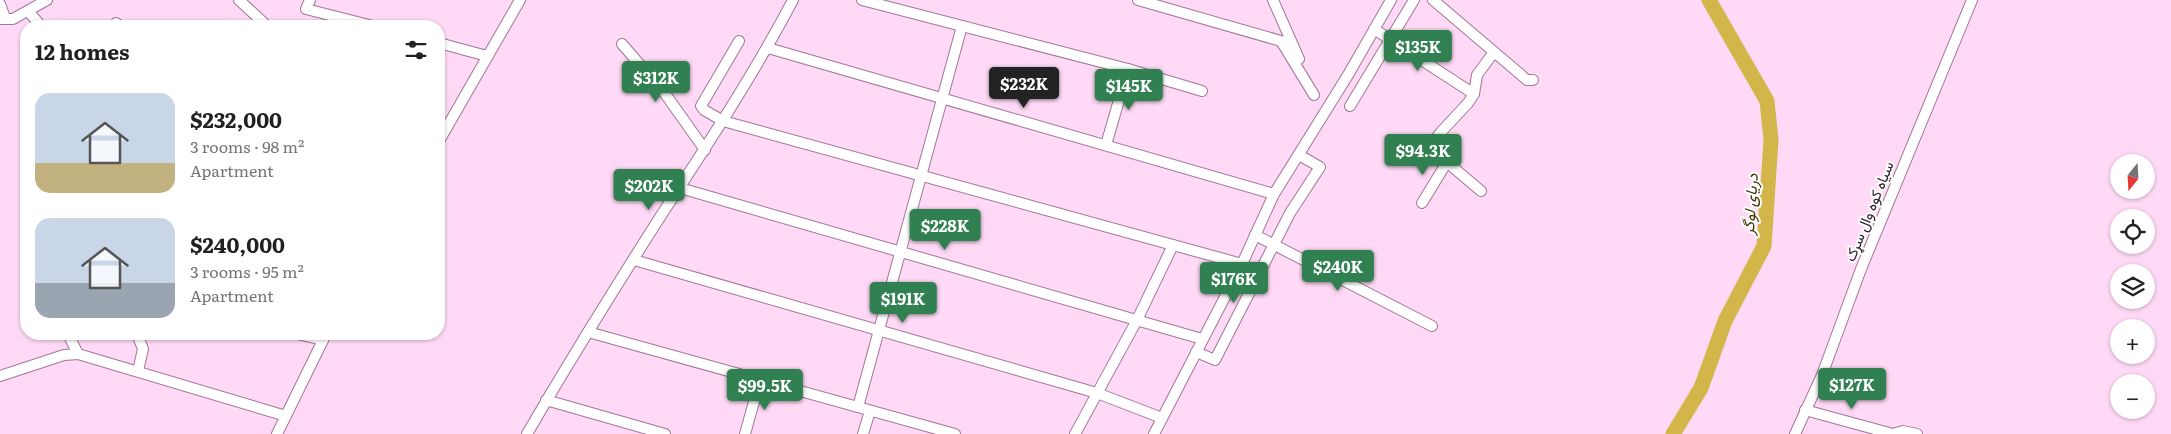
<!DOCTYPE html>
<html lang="en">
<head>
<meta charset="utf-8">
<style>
	:root { --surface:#fff; --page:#f6f6f6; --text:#202124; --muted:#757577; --accent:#308051 }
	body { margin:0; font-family:Literata,Vazirmatn,serif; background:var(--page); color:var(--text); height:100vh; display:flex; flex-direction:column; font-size:19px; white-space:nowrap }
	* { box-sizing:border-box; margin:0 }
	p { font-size:16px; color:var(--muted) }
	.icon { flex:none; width:28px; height:28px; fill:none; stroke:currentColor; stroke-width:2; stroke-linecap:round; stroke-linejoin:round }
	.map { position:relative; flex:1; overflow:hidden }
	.sheet { position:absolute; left:20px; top:20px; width:425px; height:320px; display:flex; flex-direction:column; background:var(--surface); border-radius:20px; box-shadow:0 1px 4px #0004 }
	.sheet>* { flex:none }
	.needle { width:32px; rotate:198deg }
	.buttons { position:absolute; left:2110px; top:154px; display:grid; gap:10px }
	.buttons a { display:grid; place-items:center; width:45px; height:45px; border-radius:50%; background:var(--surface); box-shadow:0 1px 4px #0004; font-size:25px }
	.price { position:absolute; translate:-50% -42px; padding:0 11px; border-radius:5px; background:var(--accent); color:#fff; font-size:16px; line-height:32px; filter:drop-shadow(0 1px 2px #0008) }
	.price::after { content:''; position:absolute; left:50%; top:30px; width:15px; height:11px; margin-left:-8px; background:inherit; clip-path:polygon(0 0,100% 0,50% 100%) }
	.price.on { background:#222; color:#fff }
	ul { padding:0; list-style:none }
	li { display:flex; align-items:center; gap:15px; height:125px; padding:0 15px }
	li span { display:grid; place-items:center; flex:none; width:140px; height:100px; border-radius:15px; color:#555 }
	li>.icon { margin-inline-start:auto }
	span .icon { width:60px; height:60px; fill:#fffc; stroke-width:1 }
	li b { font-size:21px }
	h2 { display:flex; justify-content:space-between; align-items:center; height:60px; padding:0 15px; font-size:21px }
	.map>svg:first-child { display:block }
</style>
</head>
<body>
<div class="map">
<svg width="2171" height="434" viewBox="0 0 2171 434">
	<rect width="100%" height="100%" fill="#ffd9f6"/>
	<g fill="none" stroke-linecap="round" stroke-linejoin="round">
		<path stroke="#d2b64a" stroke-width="15" d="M 1673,434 L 1701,388 L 1725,321 L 1764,246 L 1771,140 L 1767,101 L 1709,0"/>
		<g stroke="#a17698" stroke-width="12">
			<g id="minor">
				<path d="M 239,0 L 267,26"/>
				<path d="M 310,0 L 306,9 L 373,26"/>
				<path d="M 862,0 L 1128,69 L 1202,91"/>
				<path d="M 1138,0 L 1281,41 L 1314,95"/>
				<path d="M 1273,0 L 1299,59"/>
				<path d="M 1433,0 L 1527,80 L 1533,80"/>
				<path d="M 0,4 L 5,18"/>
				<path d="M 28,11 L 41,26"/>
				<path d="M 0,19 L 13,19 L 47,0"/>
				<path d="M 116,23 L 120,26"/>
				<path d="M 1374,29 L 1474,94"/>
				<path d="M 739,41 L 701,106 L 704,110 L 723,121 L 1242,264"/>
				<path d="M 439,43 L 487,56"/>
				<path d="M 622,44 L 666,95 L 705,150"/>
				<path d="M 768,48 L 1274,194"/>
				<path d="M 1350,106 L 1414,0"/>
				<path d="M 439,141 L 520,0"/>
				<path d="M 1106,145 L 1128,69"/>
				<path d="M 680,188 L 1202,339"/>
				<path d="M 1481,191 L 1429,147 L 1441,132 L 1468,103 L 1474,94 L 1477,75 L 1494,52"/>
				<path d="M 1422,203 L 1447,162"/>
				<path d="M 1255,235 L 1432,326"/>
				<path d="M 634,260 L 1097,393 L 1162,418"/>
				<path d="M 588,332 L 955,434"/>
				<path d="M 68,334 L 78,354"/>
				<path d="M 137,334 L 143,349 L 138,371"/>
				<path d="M 297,334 L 323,340"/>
				<path d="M 1196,352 L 1215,360 L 1290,213 L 1320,167 L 1299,155"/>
				<path d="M 0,376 L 64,355 L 78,354 L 286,416"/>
				<path d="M 546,400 L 665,434"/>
				<path d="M 858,407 L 962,26"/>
				<path d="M 1805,410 L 1893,434"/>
				<path d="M 277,434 L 326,334"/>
				<path d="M 527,434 C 570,360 616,286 662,214 C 708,144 754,74 793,0"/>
				<path d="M 745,434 L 760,380"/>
				<path d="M 863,434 L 870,411"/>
				<path d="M 1075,434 L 1137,320 L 1173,245"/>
				<path d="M 1154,434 L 1242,264 L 1274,194 L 1348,75 L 1391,0"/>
				<path d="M 1795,434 L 1822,375 L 1861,269 L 1972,0"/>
				<path d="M 1893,434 L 1903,431 L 1917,434"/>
			</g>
		</g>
		<use href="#minor" stroke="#fff" stroke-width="10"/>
	</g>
	<g text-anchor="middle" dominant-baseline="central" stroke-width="4" stroke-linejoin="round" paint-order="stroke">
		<g font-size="15" fill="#33212f" stroke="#fff">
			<text transform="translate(1868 211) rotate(-68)">سیاه کوه وال سړک</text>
		</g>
		<g font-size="16" font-style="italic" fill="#403405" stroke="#fff">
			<text transform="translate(1749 204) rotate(-86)">دریای لوگر</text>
		</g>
	</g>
</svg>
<div class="buttons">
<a><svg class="needle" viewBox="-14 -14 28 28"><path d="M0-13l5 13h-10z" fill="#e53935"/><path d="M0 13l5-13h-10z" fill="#757577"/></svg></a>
<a><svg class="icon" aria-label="locate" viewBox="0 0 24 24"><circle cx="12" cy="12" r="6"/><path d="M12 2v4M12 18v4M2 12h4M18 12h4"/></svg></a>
<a><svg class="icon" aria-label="layers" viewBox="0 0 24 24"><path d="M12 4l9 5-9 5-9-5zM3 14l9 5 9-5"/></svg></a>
<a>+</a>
<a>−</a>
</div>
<b class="price" style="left:1418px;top:72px">$135K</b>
<b class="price" style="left:656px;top:103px">$312K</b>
<b class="price on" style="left:1024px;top:109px">$232K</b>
<b class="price" style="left:1129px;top:111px">$145K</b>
<b class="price" style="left:1423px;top:176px">$94.3K</b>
<b class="price" style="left:649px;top:211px">$202K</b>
<b class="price" style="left:945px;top:251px">$228K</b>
<b class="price" style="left:1338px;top:292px">$240K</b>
<b class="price" style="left:1234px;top:304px">$176K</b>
<b class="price" style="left:903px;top:324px">$191K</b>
<b class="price" style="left:1852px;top:410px">$127K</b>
<b class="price" style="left:765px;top:411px">$99.5K</b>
<section class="sheet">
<h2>12 homes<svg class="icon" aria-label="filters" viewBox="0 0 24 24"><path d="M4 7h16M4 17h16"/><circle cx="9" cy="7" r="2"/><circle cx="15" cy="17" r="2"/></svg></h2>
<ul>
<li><span style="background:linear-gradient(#c9d6e8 70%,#c2b280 0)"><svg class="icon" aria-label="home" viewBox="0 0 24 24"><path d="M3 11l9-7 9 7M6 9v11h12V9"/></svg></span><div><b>$232,000</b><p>3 rooms · 98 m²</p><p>Apartment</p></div></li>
<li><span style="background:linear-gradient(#c9d6e8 65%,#9aa5b1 0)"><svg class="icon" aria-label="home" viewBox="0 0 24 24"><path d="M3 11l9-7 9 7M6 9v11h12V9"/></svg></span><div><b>$240,000</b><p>3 rooms · 95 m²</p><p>Apartment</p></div></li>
</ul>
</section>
</div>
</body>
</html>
